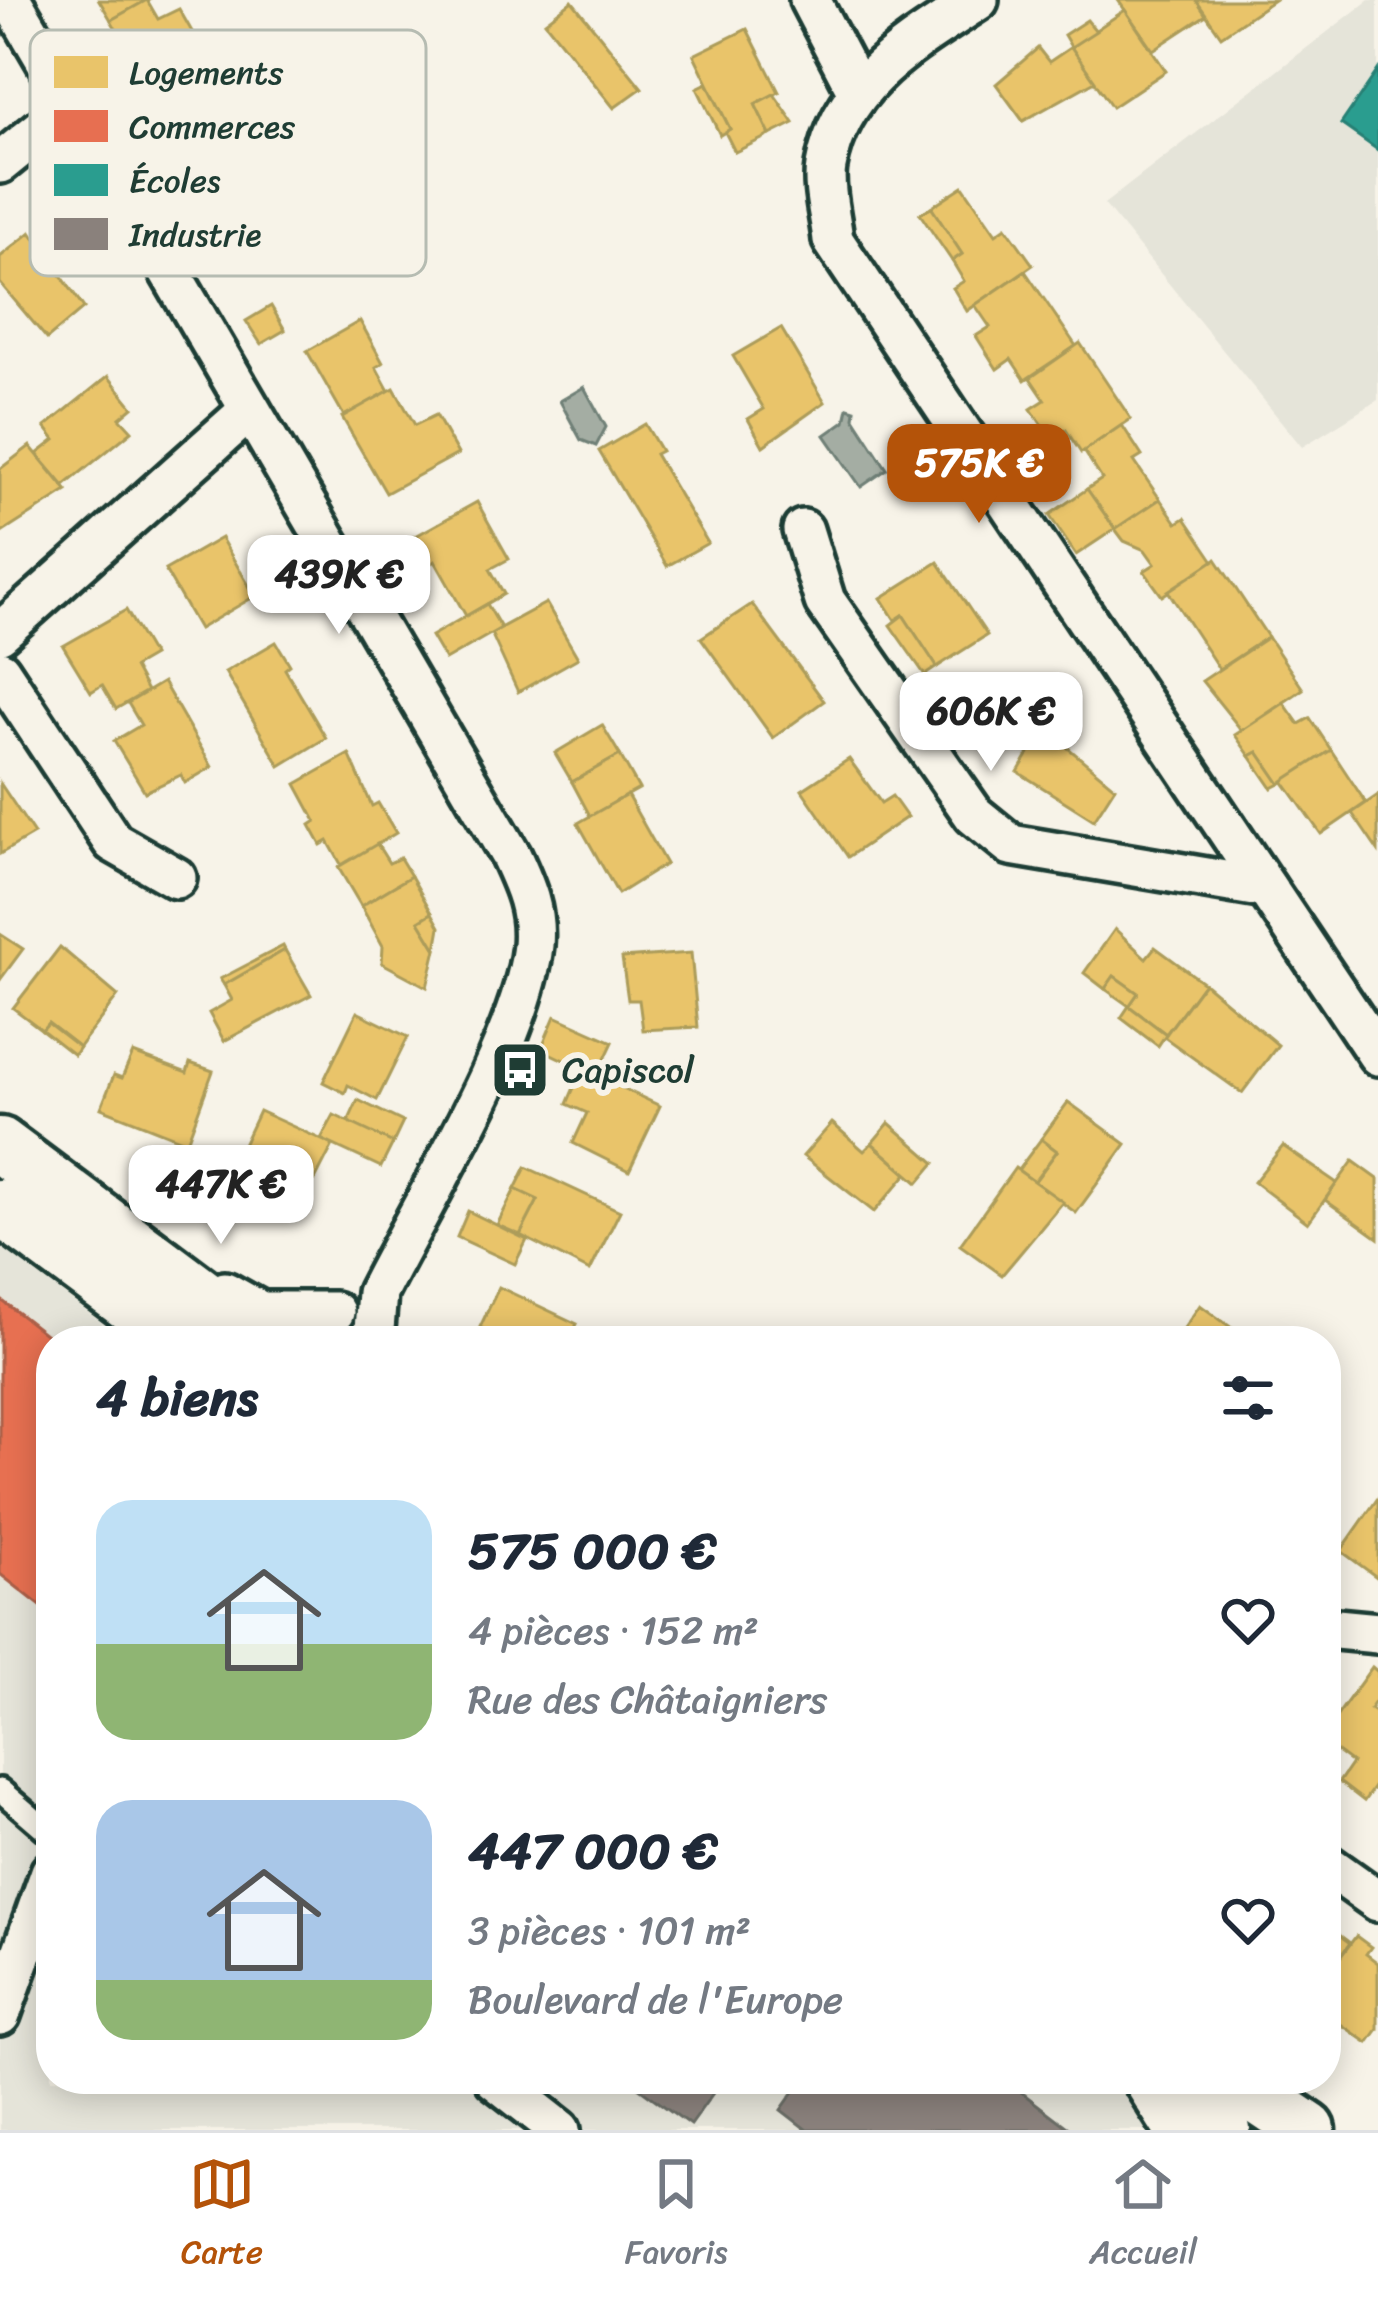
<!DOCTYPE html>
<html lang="fr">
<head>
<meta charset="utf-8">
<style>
	:root { --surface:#fff; --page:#f2f2f3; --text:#1f2937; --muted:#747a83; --line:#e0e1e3; --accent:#b45309 }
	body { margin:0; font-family:Sriracha,sans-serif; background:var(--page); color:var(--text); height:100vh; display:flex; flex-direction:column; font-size:45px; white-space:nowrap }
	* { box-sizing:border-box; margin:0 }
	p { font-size:39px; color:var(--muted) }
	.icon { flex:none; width:66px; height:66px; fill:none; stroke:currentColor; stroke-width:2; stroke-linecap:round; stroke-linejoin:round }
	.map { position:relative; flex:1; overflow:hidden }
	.details { position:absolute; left:36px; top:1326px; width:1305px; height:768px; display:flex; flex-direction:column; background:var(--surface); border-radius:48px; box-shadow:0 6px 30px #0003 }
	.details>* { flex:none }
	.price { position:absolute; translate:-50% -102px; padding:0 27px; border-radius:24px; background:#fff; color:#222; font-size:39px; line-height:78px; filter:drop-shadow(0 3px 6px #0008) }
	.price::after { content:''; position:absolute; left:50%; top:72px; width:36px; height:27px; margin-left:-18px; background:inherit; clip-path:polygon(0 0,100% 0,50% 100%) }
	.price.current { background:var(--accent); color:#fff }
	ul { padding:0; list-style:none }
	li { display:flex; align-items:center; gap:36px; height:300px; padding:0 60px }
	li span { display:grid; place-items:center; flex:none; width:336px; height:240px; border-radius:36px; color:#555 }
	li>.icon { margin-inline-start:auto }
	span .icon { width:144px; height:144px; fill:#fffc; stroke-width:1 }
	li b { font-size:51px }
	h2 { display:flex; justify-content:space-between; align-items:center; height:144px; padding:0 60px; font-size:51px }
	.dock { display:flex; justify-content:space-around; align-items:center; height:168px; border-top:3px solid var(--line); background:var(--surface); font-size:33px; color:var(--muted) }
	.dock a { display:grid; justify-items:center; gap:6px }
	.dock .current { color:var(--accent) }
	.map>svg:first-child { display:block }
</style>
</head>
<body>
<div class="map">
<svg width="1378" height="2130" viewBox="0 0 1378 2130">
	<rect width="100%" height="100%" fill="#f7f3e8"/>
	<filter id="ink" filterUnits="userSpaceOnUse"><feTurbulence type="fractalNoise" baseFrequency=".00833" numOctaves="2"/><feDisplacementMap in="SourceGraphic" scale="24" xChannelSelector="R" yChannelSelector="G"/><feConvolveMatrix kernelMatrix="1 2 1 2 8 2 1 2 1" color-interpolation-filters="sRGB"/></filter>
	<g filter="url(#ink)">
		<g fill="#e5e4d9">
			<path d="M 1369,0 L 1378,0 L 1378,400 L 1302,447 L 1104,204 Z"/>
			<path d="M 0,1246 L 125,1341 L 51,1341 L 51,2079 L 1118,2079 L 1188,2130 L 0,2130 Z"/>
		</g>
		<g fill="#a4ada3" stroke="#6f8077" stroke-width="3">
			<path d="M 584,387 L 606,427 L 596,446 L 581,440 L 560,401 Z"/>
			<path d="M 848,408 L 855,410 L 854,418 L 887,469 L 861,487 L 825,435 L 845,421 Z"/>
		</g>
		<g fill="#e9c46a" stroke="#ac9c5a" stroke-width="3">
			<path d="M 99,0 L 147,0 L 111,20 Z"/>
			<path d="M 147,0 L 158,19 L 179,9 L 211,65 L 154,96 L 111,20 Z"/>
			<path d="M 1118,0 L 1196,0 L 1206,15 L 1153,50 Z"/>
			<path d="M 1196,0 L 1274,0 L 1221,36 Z"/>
			<path d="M 572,1 L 642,88 L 614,108 L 545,22 Z"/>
			<path d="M 1125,10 L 1166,71 L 1112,107 L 1071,47 Z"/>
			<path d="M 1087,20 L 1096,31 L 1071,47 L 1064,35 Z"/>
			<path d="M 747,29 L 779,92 L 755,104 L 770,135 L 735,152 L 725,132 L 730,129 L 694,55 Z"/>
			<path d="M 1071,47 L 1095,81 L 1023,121 L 996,84 L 1038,48 L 1049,62 Z"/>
			<path d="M 707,83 L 730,129 L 720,135 L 697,88 Z"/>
			<path d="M 774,94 L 794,123 L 770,135 L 755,104 Z"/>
			<path d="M 963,186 L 996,234 L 1006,227 L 1033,265 L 967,311 L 953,288 L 964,281 L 952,261 L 962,254 L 931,207 Z"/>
			<path d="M 931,207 L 962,254 L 952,261 L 920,214 Z"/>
			<path d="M 31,232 L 84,308 L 47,339 L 0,283 L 0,257 Z"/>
			<path d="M 1025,271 L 1076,346 L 1025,380 L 1011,359 L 997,369 L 976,336 L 990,327 L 975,305 Z"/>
			<path d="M 271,306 L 285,330 L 261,344 L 246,321 Z"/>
			<path d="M 360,321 L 383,363 L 376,367 L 389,391 L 344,416 L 307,351 Z"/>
			<path d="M 781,328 L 825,402 L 763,446 L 748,419 L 764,409 L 733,356 Z"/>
			<path d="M 1080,343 L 1131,419 L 1081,453 L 1066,430 L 1052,440 L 1031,409 L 1045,400 L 1030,378 Z"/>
			<path d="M 108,376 L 133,407 L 120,418 L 132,431 L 64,486 L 37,454 L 55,440 L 45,427 Z"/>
			<path d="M 394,388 L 415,425 L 436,415 L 458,454 L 386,493 L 342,417 Z"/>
			<path d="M 645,424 L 661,451 L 655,454 L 708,543 L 667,566 L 599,451 Z"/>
			<path d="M 1122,425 L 1142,456 L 1134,461 L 1160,499 L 1115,529 L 1087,489 L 1102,479 L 1084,451 Z"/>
			<path d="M 30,446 L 67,491 L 0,534 L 0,469 Z"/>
			<path d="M 1087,489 L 1115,529 L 1076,555 L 1049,515 Z"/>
			<path d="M 1160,499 L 1177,523 L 1185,518 L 1214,561 L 1162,596 L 1144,571 L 1155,564 L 1145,550 L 1124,541 L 1115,529 Z"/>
			<path d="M 477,502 L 509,559 L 490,569 L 504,594 L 466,616 L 435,561 L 428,565 L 412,538 Z"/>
			<path d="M 221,538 L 255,596 L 199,629 L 165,570 Z"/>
			<path d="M 1216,559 L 1268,637 L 1219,669 L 1168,591 Z"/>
			<path d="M 938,562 L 987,635 L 937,667 L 903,615 L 895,620 L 881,598 Z"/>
			<path d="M 546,603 L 578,658 L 518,692 L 491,633 Z"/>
			<path d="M 487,604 L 501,628 L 445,660 L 431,636 Z"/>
			<path d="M 752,604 L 824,701 L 773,738 L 701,638 Z"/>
			<path d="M 126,610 L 153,656 L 134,667 L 147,691 L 116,709 L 102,685 L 91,692 L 63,646 Z"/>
			<path d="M 903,615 L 937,667 L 925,675 L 890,625 Z"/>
			<path d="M 1268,637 L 1303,689 L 1242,731 L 1202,681 Z"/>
			<path d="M 276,642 L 290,665 L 285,669 L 326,738 L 280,766 L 225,672 Z"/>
			<path d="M 163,682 L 212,767 L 185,783 L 181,775 L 145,792 L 114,741 L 141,725 L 128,703 Z"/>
			<path d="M 1284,703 L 1299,724 L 1310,718 L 1331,750 L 1280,784 L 1258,752 L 1250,756 L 1235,735 Z"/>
			<path d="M 602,725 L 620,755 L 572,782 L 555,753 Z"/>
			<path d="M 1044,728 L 1115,787 L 1094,820 L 1018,772 Z"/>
			<path d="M 1331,750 L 1366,803 L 1321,834 L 1283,781 Z"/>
			<path d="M 1258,752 L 1280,784 L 1272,788 L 1250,756 Z"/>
			<path d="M 349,754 L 372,806 L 378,803 L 396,833 L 342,866 L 328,841 L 321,845 L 310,825 L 316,821 L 296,784 Z"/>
			<path d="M 620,755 L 639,789 L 590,816 L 572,782 Z"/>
			<path d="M 849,759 L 881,803 L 892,796 L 907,817 L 848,857 L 802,790 Z"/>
			<path d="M 0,783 L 34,834 L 0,854 Z"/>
			<path d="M 627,795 L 666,864 L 618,894 L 578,823 Z"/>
			<path d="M 1378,795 L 1378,851 L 1352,813 Z"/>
			<path d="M 377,844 L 389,863 L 400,858 L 411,876 L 361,906 L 338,867 Z"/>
			<path d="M 411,876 L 432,913 L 419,921 L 436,949 L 427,987 L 382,963 L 383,946 L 361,906 Z"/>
			<path d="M 432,913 L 440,927 L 436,949 L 419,921 Z"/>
			<path d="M 1115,929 L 1146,958 L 1155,947 L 1204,983 L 1166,1034 L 1129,1006 L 1138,993 L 1114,976 L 1105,989 L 1084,973 Z"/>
			<path d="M 0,934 L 23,949 L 0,980 Z"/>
			<path d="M 283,946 L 285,950 L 224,985 L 220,979 Z"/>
			<path d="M 60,947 L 118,996 L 79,1047 L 48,1023 L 42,1030 L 13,1008 Z"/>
			<path d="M 285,950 L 311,995 L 224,1041 L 209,1013 L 232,1000 L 224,985 Z"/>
			<path d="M 691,953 L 698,1027 L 643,1030 L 639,1000 L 628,1000 L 622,958 Z"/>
			<path d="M 1114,976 L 1138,993 L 1129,1006 L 1105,989 Z"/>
			<path d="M 1204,983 L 1278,1045 L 1242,1093 L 1164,1037 Z"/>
			<path d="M 1129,1006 L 1166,1034 L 1158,1046 L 1121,1018 Z"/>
			<path d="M 357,1012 L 408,1037 L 377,1100 L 348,1085 L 345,1093 L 323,1082 Z"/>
			<path d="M 555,1016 L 613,1042 L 597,1076 L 541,1049 Z"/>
			<path d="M 48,1023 L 79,1047 L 74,1055 L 42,1030 Z"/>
			<path d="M 133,1053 L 187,1073 L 190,1063 L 213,1071 L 187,1142 L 101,1108 L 114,1075 L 122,1078 Z"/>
			<path d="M 582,1069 L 660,1106 L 629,1171 L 573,1143 L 587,1113 L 567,1104 Z"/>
			<path d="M 358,1100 L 403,1122 L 393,1143 L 348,1122 Z"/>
			<path d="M 1068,1102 L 1126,1144 L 1076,1213 L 1034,1182 L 1057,1151 L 1041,1139 Z"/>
			<path d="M 259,1111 L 333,1145 L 315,1180 L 305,1176 L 295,1196 L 258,1179 L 251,1193 L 226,1181 Z"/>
			<path d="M 334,1115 L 393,1143 L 381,1167 L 321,1139 Z"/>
			<path d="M 832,1123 L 864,1151 L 872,1143 L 907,1174 L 874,1212 L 803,1156 Z"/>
			<path d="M 889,1123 L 935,1163 L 918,1183 L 872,1143 Z"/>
			<path d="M 1041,1139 L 1057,1151 L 1034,1182 L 1018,1170 Z"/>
			<path d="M 1283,1146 L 1337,1183 L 1308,1223 L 1254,1182 Z"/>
			<path d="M 1353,1161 L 1378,1179 L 1378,1238 L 1325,1200 Z"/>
			<path d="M 526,1167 L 620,1211 L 590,1271 L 520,1235 L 538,1200 L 515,1189 Z"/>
			<path d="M 1015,1168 L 1063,1202 L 1002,1275 L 960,1245 Z"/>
			<path d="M 515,1189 L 538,1200 L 520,1235 L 497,1225 Z"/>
			<path d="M 468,1211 L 527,1240 L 515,1264 L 457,1237 Z"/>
			<path d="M 499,1287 L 577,1324 L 569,1341 L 504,1341 L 480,1327 Z"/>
			<path d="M 1200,1305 L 1250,1341 L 1175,1341 Z"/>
			<path d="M 1378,1498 L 1378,1578 L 1341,1551 Z"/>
			<path d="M 1372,1667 L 1378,1672 L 1378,1698 L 1370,1709 L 1378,1714 L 1378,1781 L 1364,1801 L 1339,1782 L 1352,1763 L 1326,1744 L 1326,1731 Z"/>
			<path d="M 1326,1925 L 1350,1943 L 1326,1976 Z"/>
			<path d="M 1356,1936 L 1371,1947 L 1366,1954 L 1378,1963 L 1378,2029 L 1368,2043 L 1326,2014 L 1326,1976 Z"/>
		</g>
		<path fill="#e76f51" stroke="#ab6048" stroke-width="3" d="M 0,1299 L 54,1341 L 51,1614 L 0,1574 Z"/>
		<path fill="#2a9d8f" stroke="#278074" stroke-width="3" d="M 1378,70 L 1378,150 L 1341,124 Z"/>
		<g fill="#8a817c" stroke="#6a6d66" stroke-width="3">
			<path d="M 627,2079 L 723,2079 L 690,2125 Z"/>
			<path d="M 803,2079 L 1004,2079 L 1071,2130 L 807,2130 L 781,2110 Z"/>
		</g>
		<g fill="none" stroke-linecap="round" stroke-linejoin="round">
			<g stroke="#1f3d34" stroke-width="30">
				<path id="lane" d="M 0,1790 L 51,1834"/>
			</g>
			<g stroke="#1f3d34" stroke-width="48">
				<g id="street">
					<path d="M 11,0 L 511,856 C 525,886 536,911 533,945 C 523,1040 422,1203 377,1293 L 373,1341"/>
					<path d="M 810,0 L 857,90"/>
					<path d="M 978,0 C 913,43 841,81 826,166 C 822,188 831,218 833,240 L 1378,1055"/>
					<path d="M 0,163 L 74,103"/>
					<path d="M 803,530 L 825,601 L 974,815 L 1011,845 L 1266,888"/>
					<path d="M 0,633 L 250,410"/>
					<path d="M 0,671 L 113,842 L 176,878"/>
					<path d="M 225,1292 L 261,1312 L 334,1312"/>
					<path d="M 1326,1628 L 1378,1633"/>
					<path d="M 1326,1864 L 1378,1901"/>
					<path d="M 0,2015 L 51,1872"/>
					<path d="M 495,2079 L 560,2130"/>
					<path d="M 1142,2079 L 1174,2130"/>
				</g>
			</g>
			<g stroke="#1f3d34" stroke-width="63">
				<g id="secondary">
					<path d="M 0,1145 L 262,1341"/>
					<path d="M 0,1207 L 180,1341"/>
					<path d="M 1154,2079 L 1223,2130"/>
					<path d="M 1232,2079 L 1308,2130"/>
				</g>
			</g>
			<use href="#lane" stroke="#f7f3e8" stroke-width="21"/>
			<use href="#street" stroke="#f7f3e8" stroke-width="39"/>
			<use href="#secondary" stroke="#f7f3e8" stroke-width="54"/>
		</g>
	</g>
	<defs>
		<g id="bus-square" transform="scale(3)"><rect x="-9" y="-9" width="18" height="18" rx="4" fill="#1f3d34" stroke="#f7f3e8"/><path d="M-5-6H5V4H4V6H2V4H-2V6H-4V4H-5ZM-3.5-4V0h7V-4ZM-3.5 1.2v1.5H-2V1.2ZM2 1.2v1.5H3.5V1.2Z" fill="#fff"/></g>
	</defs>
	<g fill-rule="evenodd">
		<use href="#bus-square" x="520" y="1070"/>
	</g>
	<g text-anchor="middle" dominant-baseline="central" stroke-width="12" stroke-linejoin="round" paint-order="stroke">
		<g font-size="36" fill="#1f3d34" stroke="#f7f3e8" text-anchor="start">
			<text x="562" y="1070">Capiscol</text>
		</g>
	</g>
	<rect x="30" y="30" width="396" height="246" rx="18" fill="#f7f3e8" stroke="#b6bcb2" stroke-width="3"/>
	<rect x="54" y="56" width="54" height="32" fill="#e9c46a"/>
	<rect x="54" y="110" width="54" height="32" fill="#e76f51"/>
	<rect x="54" y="164" width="54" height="32" fill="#2a9d8f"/>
	<rect x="54" y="218" width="54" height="32" fill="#8a817c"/>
	<g font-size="33" fill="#1f3d34">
		<text x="129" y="84">Logements</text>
		<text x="129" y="138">Commerces</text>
		<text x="129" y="192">Écoles</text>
		<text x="129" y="246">Industrie</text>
	</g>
</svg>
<b class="price current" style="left:979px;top:526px">575K €</b>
<b class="price" style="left:339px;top:637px">439K €</b>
<b class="price" style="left:991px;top:774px">606K €</b>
<b class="price" style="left:221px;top:1247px">447K €</b>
<section class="details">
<h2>4 biens<svg class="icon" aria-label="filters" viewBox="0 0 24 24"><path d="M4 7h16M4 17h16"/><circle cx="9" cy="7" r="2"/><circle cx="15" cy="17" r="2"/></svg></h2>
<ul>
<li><span style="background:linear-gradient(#bfe0f5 60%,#8fb573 0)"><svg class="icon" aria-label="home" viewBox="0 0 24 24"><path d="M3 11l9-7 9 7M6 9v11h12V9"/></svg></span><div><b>575 000 €</b><p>4 pièces · 152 m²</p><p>Rue des Châtaigniers</p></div><svg class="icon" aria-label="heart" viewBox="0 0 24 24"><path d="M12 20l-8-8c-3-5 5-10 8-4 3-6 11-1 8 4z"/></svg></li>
<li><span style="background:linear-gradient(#a9c7e8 75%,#8fb573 0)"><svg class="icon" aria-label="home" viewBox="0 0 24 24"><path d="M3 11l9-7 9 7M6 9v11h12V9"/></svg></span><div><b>447 000 €</b><p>3 pièces · 101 m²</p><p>Boulevard de l'Europe</p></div><svg class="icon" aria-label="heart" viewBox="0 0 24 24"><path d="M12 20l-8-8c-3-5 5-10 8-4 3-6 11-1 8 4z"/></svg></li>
</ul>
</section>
</div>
<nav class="dock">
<a class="current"><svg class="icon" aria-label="map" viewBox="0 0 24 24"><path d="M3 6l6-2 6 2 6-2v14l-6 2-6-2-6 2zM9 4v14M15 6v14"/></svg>Carte</a>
<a><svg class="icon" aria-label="saved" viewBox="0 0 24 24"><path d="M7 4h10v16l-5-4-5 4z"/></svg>Favoris</a>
<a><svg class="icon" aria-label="home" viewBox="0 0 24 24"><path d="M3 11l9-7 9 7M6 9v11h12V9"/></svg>Accueil</a>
</nav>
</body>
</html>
